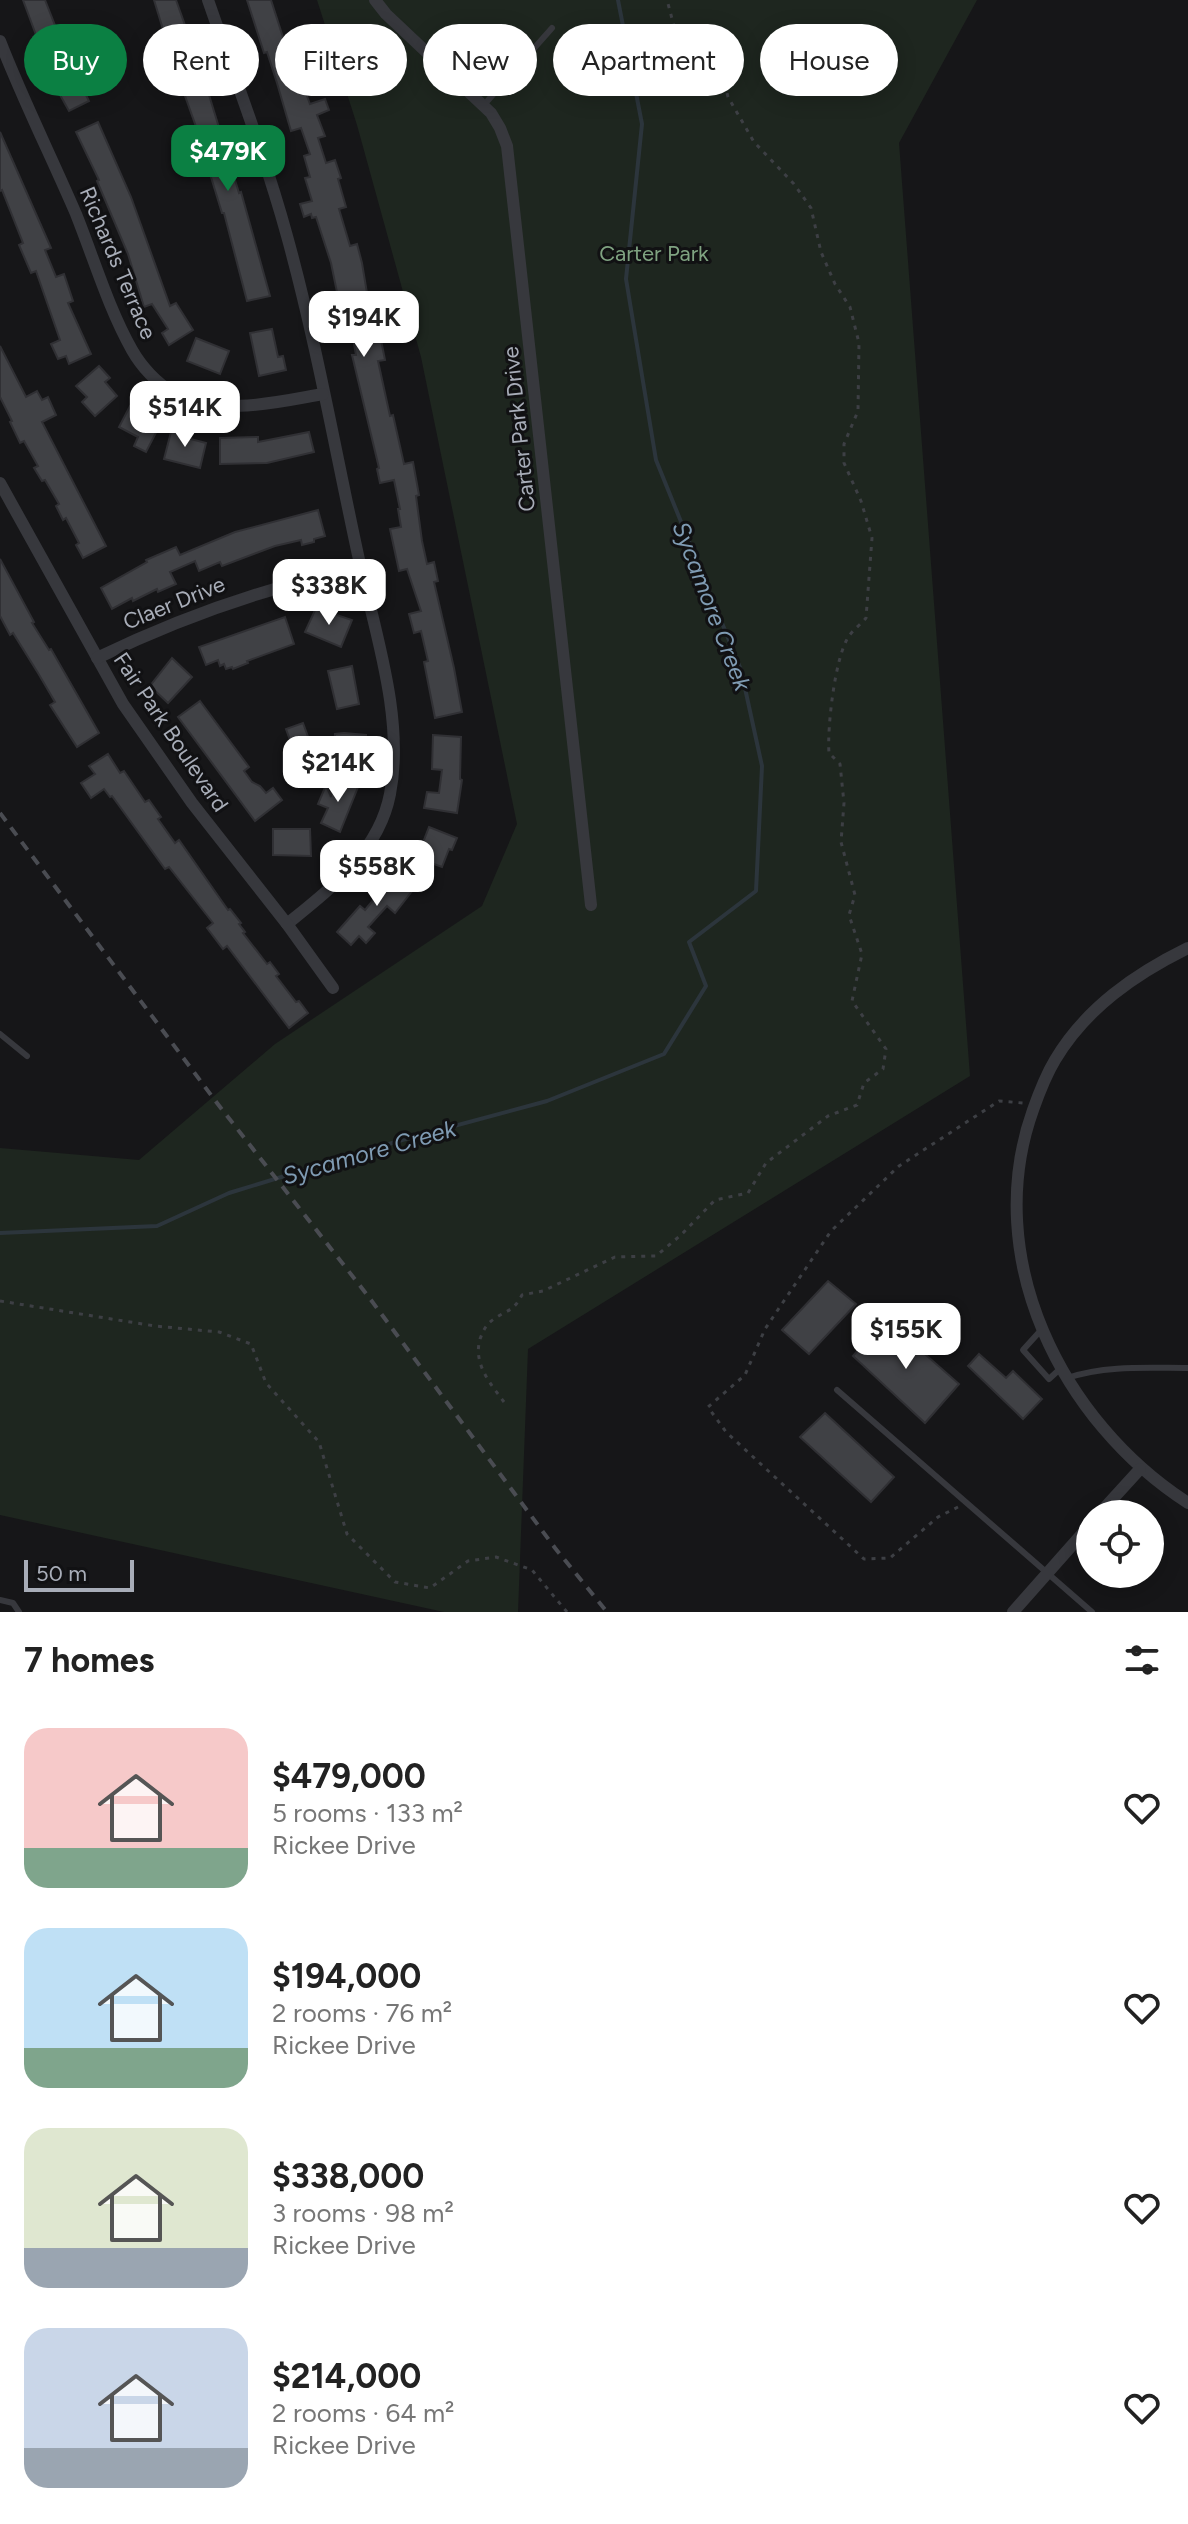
<!DOCTYPE html>
<html lang="en">
<head>
<meta charset="utf-8">
<style>
	:root { --surface:#fff; --page:#f6f6f6; --text:#222; --muted:#767676; --accent:#0b8043 }
	body { margin:0; font-family:Figtree,sans-serif; background:var(--page); color:var(--text); height:100vh; display:flex; flex-direction:column; font-size:30px; white-space:nowrap }
	* { box-sizing:border-box; margin:0 }
	p { font-size:26px; color:var(--muted) }
	.icon { flex:none; width:44px; height:44px; fill:none; stroke:currentColor; stroke-width:2; stroke-linecap:round; stroke-linejoin:round }
	.map { position:relative; height:1612px; overflow:hidden }
	.details { display:flex; flex-direction:column; background:var(--surface); flex:1 }
	.details>* { flex:none }
	.banner { position:absolute; left:24px; top:24px; width:1140px; height:72px; display:flex; gap:16px }
	.fabs { position:absolute; left:1076px; top:1500px; display:grid; gap:16px }
	.fabs a { display:grid; place-items:center; width:88px; height:88px; border-radius:50%; background:var(--surface); box-shadow:0 4px 20px #0003; font-size:40px }
	.scale { position:absolute; left:24px; bottom:20px; width:110px; box-sizing:border-box; padding-left:8px; border:4px solid #a8adb8; border-top:0; font-size:22px; line-height:28px; white-space:nowrap; color:#a8adb8; -webkit-text-stroke:6px #111113; paint-order:stroke }
	.price { position:absolute; translate:-50% -68px; padding:0 18px; border-radius:16px; background:#fff; color:#222; font-size:26px; line-height:52px; filter:drop-shadow(0 2px 4px #0008) }
	.price::after { content:''; position:absolute; left:50%; top:48px; width:24px; height:18px; margin-left:-12px; background:inherit; clip-path:polygon(0 0,100% 0,50% 100%) }
	.price.active { background:var(--accent); color:#fff }
	ul { padding:0; list-style:none }
	li { display:flex; align-items:center; gap:24px; height:200px; padding:0 24px }
	li span { display:grid; place-items:center; flex:none; width:224px; height:160px; border-radius:24px; color:#555 }
	li>.icon { margin-inline-start:auto }
	span .icon { width:96px; height:96px; fill:#fffc; stroke-width:1 }
	li b { font-size:34px }
	h2 { display:flex; justify-content:space-between; align-items:center; height:96px; padding:0 24px; font-size:34px }
	.tag { padding:0 28px; border-radius:36px; background:var(--surface); box-shadow:0 4px 20px #0003; font-size:28px; line-height:72px }
	.tag.active { background:var(--accent); color:#fff }
	.map>svg:first-child { display:block }
</style>
</head>
<body>
<div class="map">
<svg width="1188" height="1612" viewBox="0 0 1188 1612">
	<rect width="100%" height="100%" fill="#161618"/>
	<path fill="#1e261f" d="M 317,0 L 977,0 L 899,143 L 970,1076 L 528,1349 L 518,1612 L 444,1612 L 0,1515 L 0,1148 L 139,1160 L 275,1044 L 482,906 L 517,824 L 421,357 L 357,125 Z"/>
	<g fill="none" stroke-linecap="round" stroke-linejoin="round">
		<path stroke="#2c353c" stroke-width="4" d="M 0,1233 L 157,1226 L 229,1193 L 402,1140 L 547,1101 L 664,1054 L 706,986 L 689,942 L 756,891 L 762,766 L 741,670 L 656,460 L 626,279 L 642,124 L 618,0"/>
	</g>
	<g fill="#404145" stroke="#303034" stroke-width="2">
		<path d="M 23,0 L 45,0 L 75,76 L 79,81 L 93,73 L 99,84 L 84,91 L 89,101 L 69,111 L 55,86 L 56,85 L 42,50 L 39,51 L 33,37 L 36,35 Z"/>
		<path d="M 154,0 L 176,0 L 186,28 L 165,36 Z"/>
		<path d="M 247,0 L 271,0 L 291,62 L 294,62 L 299,75 L 310,104 L 325,99 L 329,110 L 317,115 L 325,136 L 318,138 L 326,163 L 335,160 L 341,178 L 338,179 L 346,207 L 339,209 L 350,246 L 357,244 L 362,263 L 370,311 L 366,312 L 371,342 L 381,340 L 385,360 L 378,361 L 390,416 L 393,415 L 404,464 L 413,462 L 419,495 L 416,496 L 422,541 L 427,564 L 434,562 L 438,581 L 434,582 L 454,668 L 462,712 L 435,718 L 424,662 L 428,661 L 421,631 L 414,633 L 409,614 L 421,611 L 407,569 L 399,571 L 390,529 L 401,527 L 398,509 L 400,509 L 394,480 L 380,483 L 377,469 L 379,468 L 352,355 L 356,355 L 352,333 L 355,333 L 348,300 L 339,302 L 331,263 L 316,217 L 312,218 L 311,214 L 304,217 L 300,204 L 312,201 L 305,178 L 310,177 L 304,156 L 310,154 L 301,128 L 291,131 L 277,83 L 267,52 L 264,53 Z"/>
		<path d="M 206,85 L 239,193 L 241,192 L 270,296 L 247,301 L 224,213 L 222,213 L 207,164 L 200,166 L 196,154 L 202,152 L 199,135 L 184,93 Z"/>
		<path d="M 98,122 L 131,197 L 170,306 L 176,303 L 193,330 L 169,345 L 162,333 L 168,329 L 152,304 L 144,307 L 128,254 L 97,181 L 99,180 L 76,132 Z"/>
		<path d="M 0,132 L 51,248 L 45,250 L 56,277 L 64,274 L 73,301 L 68,303 L 91,354 L 69,364 L 66,356 L 58,359 L 51,344 L 60,340 L 36,271 L 31,273 L 19,245 L 23,243 L 2,190 L 0,191 Z"/>
		<path d="M 272,329 L 278,357 L 283,356 L 286,370 L 259,376 L 250,333 Z"/>
		<path d="M 196,338 L 229,351 L 220,374 L 187,361 Z"/>
		<path d="M 0,346 L 26,397 L 37,391 L 42,400 L 48,397 L 56,415 L 42,422 L 106,546 L 83,558 L 76,545 L 79,543 L 66,518 L 63,520 L 56,506 L 59,504 L 45,480 L 42,481 L 34,468 L 38,466 L 24,441 L 20,443 L 10,422 L 12,421 L 0,397 Z"/>
		<path d="M 99,366 L 110,378 L 105,382 L 117,396 L 95,416 L 82,402 L 87,397 L 76,386 Z"/>
		<path d="M 130,406 L 162,421 L 146,452 L 134,446 L 138,437 L 119,427 Z"/>
		<path d="M 172,428 L 188,433 L 187,438 L 206,443 L 200,468 L 164,459 Z"/>
		<path d="M 309,432 L 314,452 L 267,463 L 220,464 L 220,438 L 258,437 L 258,442 Z"/>
		<path d="M 318,510 L 325,536 L 314,539 L 314,542 L 302,545 L 301,540 L 275,546 L 222,566 L 220,562 L 199,571 L 195,561 L 170,572 L 176,584 L 158,592 L 157,589 L 133,601 L 132,598 L 112,609 L 101,588 L 147,562 L 146,560 L 176,547 L 180,555 L 235,532 Z"/>
		<path d="M 0,559 L 34,622 L 32,623 L 49,650 L 51,649 L 99,733 L 77,747 L 50,705 L 55,702 L 38,673 L 13,633 L 10,635 L 0,616 Z"/>
		<path d="M 316,608 L 352,620 L 341,647 L 305,632 Z"/>
		<path d="M 285,617 L 294,644 L 247,661 L 248,663 L 233,669 L 232,667 L 226,669 L 224,664 L 220,666 L 218,660 L 206,665 L 199,647 Z"/>
		<path d="M 172,658 L 192,677 L 168,703 L 150,686 Z"/>
		<path d="M 352,666 L 359,704 L 337,709 L 328,671 Z"/>
		<path d="M 200,701 L 249,767 L 244,771 L 252,782 L 260,786 L 266,793 L 273,788 L 282,800 L 255,821 L 178,717 Z"/>
		<path d="M 303,723 L 311,745 L 294,751 L 286,729 Z"/>
		<path d="M 344,733 L 366,735 L 364,766 L 344,765 L 344,756 L 333,756 L 335,734 Z"/>
		<path d="M 433,735 L 461,737 L 460,779 L 462,780 L 457,813 L 424,808 L 427,792 L 439,793 L 442,770 L 432,769 Z"/>
		<path d="M 108,754 L 120,773 L 124,771 L 145,802 L 149,800 L 161,817 L 158,819 L 175,843 L 179,840 L 228,910 L 230,909 L 241,923 L 239,924 L 245,932 L 243,933 L 267,964 L 270,962 L 279,974 L 276,976 L 296,1002 L 299,1001 L 308,1013 L 289,1028 L 227,946 L 223,949 L 207,928 L 213,923 L 169,867 L 165,869 L 112,796 L 110,797 L 104,789 L 91,798 L 81,783 L 95,774 L 89,766 Z"/>
		<path d="M 341,779 L 360,782 L 340,832 L 321,823 L 328,808 L 318,804 L 326,785 L 331,797 L 331,792 L 334,794 Z"/>
		<path d="M 429,827 L 457,838 L 452,850 L 449,849 L 442,867 L 417,858 Z"/>
		<path d="M 273,829 L 310,829 L 311,856 L 273,855 Z"/>
		<path d="M 394,868 L 416,886 L 395,913 L 387,906 L 368,927 L 375,933 L 366,943 L 359,936 L 351,945 L 337,932 L 360,906 L 365,910 L 389,881 L 386,878 Z"/>
		<path d="M 828,1281 L 856,1304 L 809,1354 L 782,1330 Z"/>
		<path d="M 885,1319 L 959,1384 L 925,1423 L 853,1356 Z"/>
		<path d="M 979,1354 L 1006,1378 L 1013,1371 L 1042,1399 L 1023,1419 L 968,1366 Z"/>
		<path d="M 825,1413 L 894,1477 L 871,1502 L 800,1437 Z"/>
	</g>
	<g fill="none" stroke-linecap="round" stroke-linejoin="round">
		<g stroke="#3d3f44" stroke-width="3" stroke-dasharray="4 6" stroke-linecap="butt">
			<path d="M 0,1301 L 155,1326 L 219,1332 L 251,1344 L 266,1383 L 319,1442 L 347,1534 L 395,1582 L 430,1588 L 468,1561 L 496,1557 L 532,1570 L 567,1612"/>
			<path d="M 504,1402 C 490,1383 473,1364 480,1339 C 483,1331 486,1324 494,1319 C 508,1309 513,1312 522,1295 L 543,1291 L 615,1257 L 656,1256 L 681,1235 L 715,1200 L 748,1193 L 766,1163 L 828,1116 L 857,1105 L 864,1083 L 883,1069 L 886,1049 L 852,1001 L 862,954 L 849,915 L 855,895 L 841,842 L 844,803 L 840,764 L 829,753 C 827,728 835,656 849,636 C 853,630 861,624 866,618 L 872,538 L 861,501 L 844,463 L 844,444 L 858,411 L 859,343 L 850,307 L 835,284 L 821,252 L 811,208 L 794,184 L 754,142 L 728,97 L 723,77 L 674,26 L 667,0"/>
			<path d="M 958,1507 L 938,1517 L 890,1558 L 864,1559 L 726,1432 L 708,1407 L 745,1375 L 765,1329 L 831,1231 L 899,1166 L 999,1101 L 1023,1103"/>
		</g>
		<g stroke="#37383d" stroke-width="6">
			<path d="M 483,106 L 552,28"/>
			<path d="M 0,1034 L 27,1056"/>
			<path d="M 1042,1329 L 1023,1350 L 1049,1379 L 1061,1368"/>
			<path d="M 1067,1378 C 1106,1365 1147,1368 1188,1368"/>
			<path d="M 837,1390 L 1092,1612"/>
			<path d="M 0,1600 L 13,1603 L 19,1612"/>
		</g>
		<g stroke="#37383d" stroke-width="12">
			<path d="M 208,0 C 235,78 265,156 287,236 C 316,341 335,449 358,555 C 374,630 405,718 390,794 C 379,852 330,889 287,924"/>
			<path d="M 375,0 L 386,14 L 491,113 L 500,128 L 507,146 L 591,905"/>
			<path d="M 0,41 C 23,100 51,156 76,214 C 94,259 108,307 132,350 C 141,366 157,384 174,393 C 223,416 272,403 323,394"/>
			<path d="M 0,483 L 123,704 L 192,803 L 287,924 L 333,988"/>
			<path d="M 97,658 C 182,617 268,586 361,568"/>
			<path d="M 1188,948 C 1135,974 1086,1008 1055,1060 C 1046,1075 1039,1093 1033,1110 C 980,1258 1062,1422 1188,1503"/>
			<path d="M 1099,1514 L 1140,1469"/>
			<path d="M 1013,1612 L 1090,1525"/>
		</g>
		<path stroke="#4a4c52" stroke-width="4" stroke-dasharray="10 8" stroke-linecap="butt" d="M 0,813 L 217,1103 L 368,1296 L 555,1548 L 607,1612"/>
	</g>
	<g text-anchor="middle" dominant-baseline="central" stroke-width="6" stroke-linejoin="round" paint-order="stroke">
		<g font-size="22" fill="#7fa381" stroke="#111113">
			<text x="654" y="253">Carter Park</text>
		</g>
		<g font-size="22" fill="#a8adb8" stroke="#111113">
			<text transform="translate(118 263) rotate(67)">Richards Terrace</text>
			<text transform="translate(519 429) rotate(-96)">Carter Park Drive</text>
			<text transform="translate(174 603) rotate(-22)">Claer Drive</text>
			<text transform="translate(171 732) rotate(56)">Fair Park Boulevard</text>
		</g>
		<g font-size="24" font-style="italic" fill="#7f9bb3" stroke="#111113">
			<text transform="translate(712 606) rotate(69)">Sycamore Creek</text>
			<text transform="translate(369 1152) rotate(-16)">Sycamore Creek</text>
		</g>
	</g>
</svg>
<div class="fabs">
<a><svg class="icon" aria-label="locate" viewBox="0 0 24 24"><circle cx="12" cy="12" r="6"/><path d="M12 2v4M12 18v4M2 12h4M18 12h4"/></svg></a>
</div>
<div class="scale">50 m</div>
<b class="price active" style="left:228px;top:193px">$479K</b>
<b class="price" style="left:364px;top:359px">$194K</b>
<b class="price" style="left:185px;top:449px">$514K</b>
<b class="price" style="left:329px;top:627px">$338K</b>
<b class="price" style="left:338px;top:804px">$214K</b>
<b class="price" style="left:377px;top:908px">$558K</b>
<b class="price" style="left:906px;top:1371px">$155K</b>
<div class="banner">
<a class="tag active">Buy</a>
<a class="tag">Rent</a>
<a class="tag">Filters</a>
<a class="tag">New</a>
<a class="tag">Apartment</a>
<a class="tag">House</a>
</div>
</div>
<section class="details">
<h2>7 homes<svg class="icon" aria-label="filters" viewBox="0 0 24 24"><path d="M4 7h16M4 17h16"/><circle cx="9" cy="7" r="2"/><circle cx="15" cy="17" r="2"/></svg></h2>
<ul>
<li><span style="background:linear-gradient(#f6c9c9 75%,#7fa58c 0)"><svg class="icon" aria-label="home" viewBox="0 0 24 24"><path d="M3 11l9-7 9 7M6 9v11h12V9"/></svg></span><div><b>$479,000</b><p>5 rooms · 133 m²</p><p>Rickee Drive</p></div><svg class="icon" aria-label="heart" viewBox="0 0 24 24"><path d="M12 20l-8-8c-3-5 5-10 8-4 3-6 11-1 8 4z"/></svg></li>
<li><span style="background:linear-gradient(#bfe0f5 75%,#7fa58c 0)"><svg class="icon" aria-label="home" viewBox="0 0 24 24"><path d="M3 11l9-7 9 7M6 9v11h12V9"/></svg></span><div><b>$194,000</b><p>2 rooms · 76 m²</p><p>Rickee Drive</p></div><svg class="icon" aria-label="heart" viewBox="0 0 24 24"><path d="M12 20l-8-8c-3-5 5-10 8-4 3-6 11-1 8 4z"/></svg></li>
<li><span style="background:linear-gradient(#dfe7d0 75%,#9aa5b1 0)"><svg class="icon" aria-label="home" viewBox="0 0 24 24"><path d="M3 11l9-7 9 7M6 9v11h12V9"/></svg></span><div><b>$338,000</b><p>3 rooms · 98 m²</p><p>Rickee Drive</p></div><svg class="icon" aria-label="heart" viewBox="0 0 24 24"><path d="M12 20l-8-8c-3-5 5-10 8-4 3-6 11-1 8 4z"/></svg></li>
<li><span style="background:linear-gradient(#c9d6e8 75%,#9aa5b1 0)"><svg class="icon" aria-label="home" viewBox="0 0 24 24"><path d="M3 11l9-7 9 7M6 9v11h12V9"/></svg></span><div><b>$214,000</b><p>2 rooms · 64 m²</p><p>Rickee Drive</p></div><svg class="icon" aria-label="heart" viewBox="0 0 24 24"><path d="M12 20l-8-8c-3-5 5-10 8-4 3-6 11-1 8 4z"/></svg></li>
</ul>
</section>
</body>
</html>
